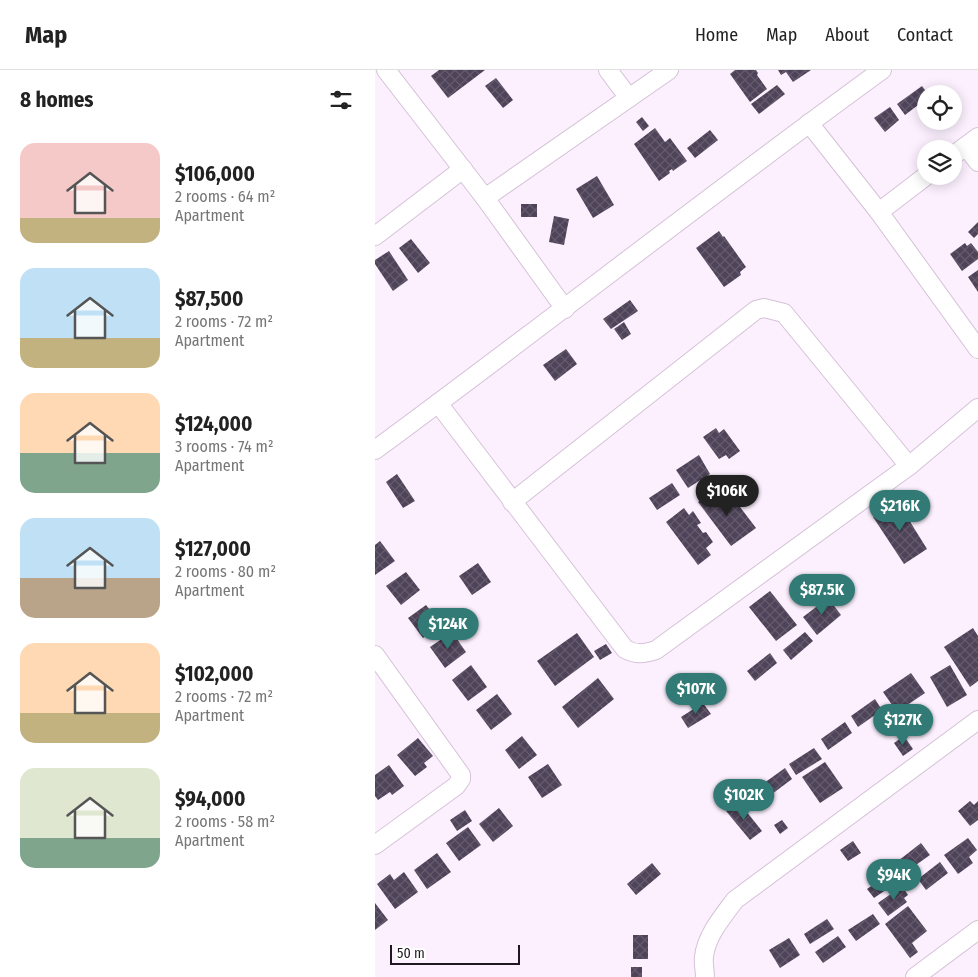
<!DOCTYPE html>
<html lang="en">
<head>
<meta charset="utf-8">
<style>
	:root { --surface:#fff; --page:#f6f6f6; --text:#222; --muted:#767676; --line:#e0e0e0; --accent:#327a76 }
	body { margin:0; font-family:"Fira Sans Condensed",sans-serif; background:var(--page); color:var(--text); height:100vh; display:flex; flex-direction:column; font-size:19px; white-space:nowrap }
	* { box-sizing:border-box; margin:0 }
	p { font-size:16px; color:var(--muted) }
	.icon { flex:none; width:28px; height:28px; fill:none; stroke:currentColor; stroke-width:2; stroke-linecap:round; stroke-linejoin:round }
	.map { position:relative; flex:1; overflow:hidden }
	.side { display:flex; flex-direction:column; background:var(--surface); width:375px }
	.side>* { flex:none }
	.tools { position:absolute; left:542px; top:15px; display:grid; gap:10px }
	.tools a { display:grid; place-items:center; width:45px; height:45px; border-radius:50%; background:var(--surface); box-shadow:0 2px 12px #0003; font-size:25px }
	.scale { position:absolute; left:15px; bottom:12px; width:130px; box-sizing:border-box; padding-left:5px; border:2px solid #1e171f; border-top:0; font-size:14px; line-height:18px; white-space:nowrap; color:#1e171f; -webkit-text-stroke:4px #fff; paint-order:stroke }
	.price { position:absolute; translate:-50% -42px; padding:0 11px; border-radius:18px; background:var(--accent); color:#fff; font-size:16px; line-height:32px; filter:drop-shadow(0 1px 2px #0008) }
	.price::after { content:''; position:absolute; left:50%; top:30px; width:15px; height:11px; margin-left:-8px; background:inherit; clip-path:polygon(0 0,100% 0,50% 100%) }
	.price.selected { background:#222; color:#fff }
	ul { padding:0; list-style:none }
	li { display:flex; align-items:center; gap:15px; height:125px; padding:0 20px }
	li span { display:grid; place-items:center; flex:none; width:140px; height:100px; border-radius:15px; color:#555 }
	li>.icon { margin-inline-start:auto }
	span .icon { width:60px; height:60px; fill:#fffc; stroke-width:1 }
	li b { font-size:21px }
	h2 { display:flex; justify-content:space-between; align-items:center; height:60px; padding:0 20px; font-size:21px }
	header { display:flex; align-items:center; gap:30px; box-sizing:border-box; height:70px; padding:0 25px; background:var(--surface); border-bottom:1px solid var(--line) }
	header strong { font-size:24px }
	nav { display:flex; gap:28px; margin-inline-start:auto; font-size:18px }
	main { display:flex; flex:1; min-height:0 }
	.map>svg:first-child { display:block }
</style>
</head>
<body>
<header>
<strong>Map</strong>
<nav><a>Home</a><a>Map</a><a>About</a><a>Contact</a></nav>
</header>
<main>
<section class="side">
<h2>8 homes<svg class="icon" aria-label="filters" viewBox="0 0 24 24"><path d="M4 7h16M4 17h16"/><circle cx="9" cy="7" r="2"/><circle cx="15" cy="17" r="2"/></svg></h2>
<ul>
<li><span style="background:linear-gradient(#f6c9c9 75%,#c2b280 0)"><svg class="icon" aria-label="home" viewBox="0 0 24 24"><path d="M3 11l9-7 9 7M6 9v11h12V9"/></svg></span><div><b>$106,000</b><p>2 rooms · 64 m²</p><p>Apartment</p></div></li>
<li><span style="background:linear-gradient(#bfe0f5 70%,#c2b280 0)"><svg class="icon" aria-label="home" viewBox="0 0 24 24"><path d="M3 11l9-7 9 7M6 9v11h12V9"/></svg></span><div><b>$87,500</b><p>2 rooms · 72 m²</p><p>Apartment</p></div></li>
<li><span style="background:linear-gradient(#ffd9b3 60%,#7fa58c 0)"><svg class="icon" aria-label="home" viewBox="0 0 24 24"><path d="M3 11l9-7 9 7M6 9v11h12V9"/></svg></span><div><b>$124,000</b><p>3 rooms · 74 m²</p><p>Apartment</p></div></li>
<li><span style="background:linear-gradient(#bfe0f5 60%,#b9a48a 0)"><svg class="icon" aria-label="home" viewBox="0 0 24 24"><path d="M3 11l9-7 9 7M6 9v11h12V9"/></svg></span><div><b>$127,000</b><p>2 rooms · 80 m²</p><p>Apartment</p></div></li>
<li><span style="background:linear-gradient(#ffd9b3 70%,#c2b280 0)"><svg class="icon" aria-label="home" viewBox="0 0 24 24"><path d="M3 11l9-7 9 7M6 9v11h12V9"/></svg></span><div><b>$102,000</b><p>2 rooms · 72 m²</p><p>Apartment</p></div></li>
<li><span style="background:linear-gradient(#dfe7d0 70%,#7fa58c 0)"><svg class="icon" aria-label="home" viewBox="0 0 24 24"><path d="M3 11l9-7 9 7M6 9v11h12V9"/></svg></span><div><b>$94,000</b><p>2 rooms · 58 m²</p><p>Apartment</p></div></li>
</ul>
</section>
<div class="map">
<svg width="603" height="907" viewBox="0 0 603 907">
	<defs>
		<pattern id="building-cross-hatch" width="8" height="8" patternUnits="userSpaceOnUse" patternTransform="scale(1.25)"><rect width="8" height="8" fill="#4e4359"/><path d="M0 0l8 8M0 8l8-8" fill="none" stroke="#645b6d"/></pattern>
	</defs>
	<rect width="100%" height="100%" fill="#fcf0fe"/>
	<g fill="url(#building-cross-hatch)">
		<path d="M 64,0 L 110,0 L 73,28 L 56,6 Z"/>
		<path d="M 360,0 L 381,0 L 383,3 L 382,5 L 392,19 L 375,32 L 355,4 Z"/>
		<path d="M 403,0 L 436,0 L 418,12 L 411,2 L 406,5 Z"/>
		<path d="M 121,8 L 138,30 L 128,38 L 110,16 Z"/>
		<path d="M 402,15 L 410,24 L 384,44 L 376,34 Z"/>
		<path d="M 547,16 L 553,24 L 551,24 L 551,29 L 530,45 L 522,34 Z"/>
		<path d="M 515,37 L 524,50 L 510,62 L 499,48 Z"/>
		<path d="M 267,47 L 274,56 L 268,61 L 261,52 Z"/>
		<path d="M 280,58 L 290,72 L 295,68 L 312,91 L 298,101 L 297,99 L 294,101 L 295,103 L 284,111 L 259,74 Z"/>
		<path d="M 335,60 L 343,70 L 320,88 L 312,78 Z"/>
		<path d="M 222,106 L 239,135 L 218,148 L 201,119 Z"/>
		<rect x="146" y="134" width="16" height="13"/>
		<path d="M 179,146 L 194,149 L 189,175 L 174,172 Z"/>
		<path d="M 603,152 L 603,164 L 599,168 L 593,162 Z"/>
		<path d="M 344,161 L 348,167 L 349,166 L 371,197 L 365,202 L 366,205 L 349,217 L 321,178 Z"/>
		<path d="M 36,169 L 55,193 L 43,203 L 24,178 Z"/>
		<path d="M 590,173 L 592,176 L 596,173 L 603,182 L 603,189 L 587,201 L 575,184 Z"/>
		<path d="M 14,181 L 33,210 L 18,221 L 0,194 L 0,190 Z"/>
		<path d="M 603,200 L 603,222 L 593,207 Z"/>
		<path d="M 255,230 L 263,241 L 236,259 L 228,249 Z"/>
		<path d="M 249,252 L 256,264 L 247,270 L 239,259 Z"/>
		<path d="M 191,279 L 202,294 L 180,311 L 168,295 Z"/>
		<path d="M 341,358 L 344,363 L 349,359 L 365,381 L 354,389 L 351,385 L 344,389 L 328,367 Z"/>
		<path d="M 324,385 L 335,404 L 313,418 L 301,400 Z"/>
		<path d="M 22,404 L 40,431 L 28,438 L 11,412 Z"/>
		<path d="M 297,413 L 305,425 L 282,440 L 274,428 Z"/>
		<path d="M 343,417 L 357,436 L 362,433 L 381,458 L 356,476 L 323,432 Z"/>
		<path d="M 524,430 L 537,448 L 534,450 L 552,479 L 529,494 L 498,447 Z"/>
		<path d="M 309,438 L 314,445 L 318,441 L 326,453 L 322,455 L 328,463 L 331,462 L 338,472 L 331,478 L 336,485 L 323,495 L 291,452 Z"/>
		<path d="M 5,471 L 20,491 L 0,505 L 0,475 Z"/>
		<path d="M 103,493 L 116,512 L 97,525 L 84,506 Z"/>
		<path d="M 31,502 L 45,520 L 26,535 L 11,516 Z"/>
		<path d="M 395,521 L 422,555 L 401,571 L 374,537 Z"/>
		<path d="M 453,528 L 466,545 L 442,565 L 428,547 Z"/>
		<path d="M 51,535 L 66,554 L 48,568 L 33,548 Z"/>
		<path d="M 598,558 L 603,566 L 603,611 L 595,617 L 569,577 Z"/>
		<path d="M 77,562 L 91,582 L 70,598 L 55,577 Z"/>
		<path d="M 430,562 L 438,571 L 416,590 L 408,580 Z"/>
		<path d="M 202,563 L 219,587 L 180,616 L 162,591 Z"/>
		<path d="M 231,574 L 237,583 L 225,590 L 219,581 Z"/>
		<path d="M 395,583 L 402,593 L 380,611 L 372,601 Z"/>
		<path d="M 96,595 L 112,617 L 93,631 L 77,610 Z"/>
		<path d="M 575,595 L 592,625 L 572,637 L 555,607 Z"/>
		<path d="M 536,603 L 550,623 L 522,642 L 508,622 Z"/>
		<path d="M 223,608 L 239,629 L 203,658 L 187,637 Z"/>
		<path d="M 122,624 L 137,644 L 116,660 L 101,640 Z"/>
		<path d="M 500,629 L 507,640 L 483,657 L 476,646 Z"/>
		<path d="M 328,633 L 336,644 L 313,658 L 306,647 Z"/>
		<path d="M 470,652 L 477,663 L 453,680 L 446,669 Z"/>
		<path d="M 147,666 L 162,685 L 144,699 L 130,680 Z"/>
		<path d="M 529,666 L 538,679 L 528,686 L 519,673 Z"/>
		<path d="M 43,668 L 58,686 L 49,693 L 52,697 L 40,706 L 22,685 Z"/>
		<path d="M 439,678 L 447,689 L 421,705 L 414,694 Z"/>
		<path d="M 450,692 L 468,718 L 445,733 L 427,707 Z"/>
		<path d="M 173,694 L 187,715 L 167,728 L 153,707 Z"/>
		<path d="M 14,695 L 29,716 L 17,725 L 15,722 L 3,730 L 0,726 L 0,705 Z"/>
		<path d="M 410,698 L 417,709 L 393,727 L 385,716 Z"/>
		<path d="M 363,731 L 387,761 L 375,770 L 351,741 Z"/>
		<path d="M 595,731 L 599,735 L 603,731 L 603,750 L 595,756 L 583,741 Z"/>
		<path d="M 124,738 L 138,756 L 118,772 L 104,754 Z"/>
		<path d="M 90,740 L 97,751 L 82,761 L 75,750 Z"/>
		<path d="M 407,750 L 413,758 L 405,764 L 399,755 Z"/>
		<path d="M 93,757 L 106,775 L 84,791 L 71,773 Z"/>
		<path d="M 593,768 L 602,780 L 594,787 L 598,793 L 583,804 L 569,785 Z"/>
		<path d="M 478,771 L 486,783 L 473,791 L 465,780 Z"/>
		<path d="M 546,773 L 555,785 L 531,802 L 523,791 Z"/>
		<path d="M 62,783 L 76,802 L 52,819 L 39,800 Z"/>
		<path d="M 565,792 L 573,803 L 551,820 L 543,809 Z"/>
		<path d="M 277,793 L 286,804 L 261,825 L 252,814 Z"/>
		<path d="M 29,802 L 43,822 L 20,839 L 2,814 L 15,804 L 19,810 Z"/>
		<path d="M 515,803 L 521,813 L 499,828 L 492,819 Z"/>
		<path d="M 527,816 L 533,825 L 529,828 L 532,832 L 513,846 L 503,833 Z"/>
		<path d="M 0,833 L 13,850 L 0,860 Z"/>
		<path d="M 533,836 L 552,861 L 537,873 L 543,882 L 535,888 L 510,854 Z"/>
		<path d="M 498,844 L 505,854 L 481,871 L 473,860 Z"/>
		<path d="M 452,849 L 459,859 L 435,874 L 429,864 Z"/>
		<rect x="258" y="865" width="15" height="24"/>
		<path d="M 463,866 L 471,877 L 448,893 L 440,882 Z"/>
		<path d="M 414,868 L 425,885 L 405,898 L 394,880 Z"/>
		<rect x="256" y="897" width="11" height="10"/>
	</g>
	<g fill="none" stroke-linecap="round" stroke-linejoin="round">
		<g stroke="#d5c1d8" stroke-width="20">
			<g id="minor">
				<path d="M 11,0 L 110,128 L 190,239"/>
				<path d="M 233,0 L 254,28"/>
				<path d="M 434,53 L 504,142 L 603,279"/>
				<path d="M 591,76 L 603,92"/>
				<path d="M 579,85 L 603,67"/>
				<path d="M 110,128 L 294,0"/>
				<path d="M 504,142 L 551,106"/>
				<path d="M 0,166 L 88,99"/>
				<path d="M 63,333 L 250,579 C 261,585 269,584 281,580 L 534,396 L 603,338"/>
				<path d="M 0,380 C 170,255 336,124 507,0"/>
				<path d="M 137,432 L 381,240 L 389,238 L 409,243 L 534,396"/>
				<path d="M 0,585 L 86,705 L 86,709 L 81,716 L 0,775"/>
				<path d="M 330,907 C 330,900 328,893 329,887 C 331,866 348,846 360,830 L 603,650"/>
				<path d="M 540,907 L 603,860"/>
			</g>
		</g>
		<use href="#minor" stroke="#fff" stroke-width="18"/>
	</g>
</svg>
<div class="tools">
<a><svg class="icon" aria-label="locate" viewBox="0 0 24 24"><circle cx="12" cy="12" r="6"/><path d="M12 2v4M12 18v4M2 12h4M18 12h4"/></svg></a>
<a><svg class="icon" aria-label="layers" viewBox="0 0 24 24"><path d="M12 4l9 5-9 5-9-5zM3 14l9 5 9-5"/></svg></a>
</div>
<div class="scale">50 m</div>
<b class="price selected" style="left:352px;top:447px">$106K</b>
<b class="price" style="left:525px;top:462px">$216K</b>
<b class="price" style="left:447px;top:546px">$87.5K</b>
<b class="price" style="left:73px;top:580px">$124K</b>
<b class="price" style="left:321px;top:645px">$107K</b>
<b class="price" style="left:528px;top:676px">$127K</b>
<b class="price" style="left:369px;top:751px">$102K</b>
<b class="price" style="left:519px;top:831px">$94K</b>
</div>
</main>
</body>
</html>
